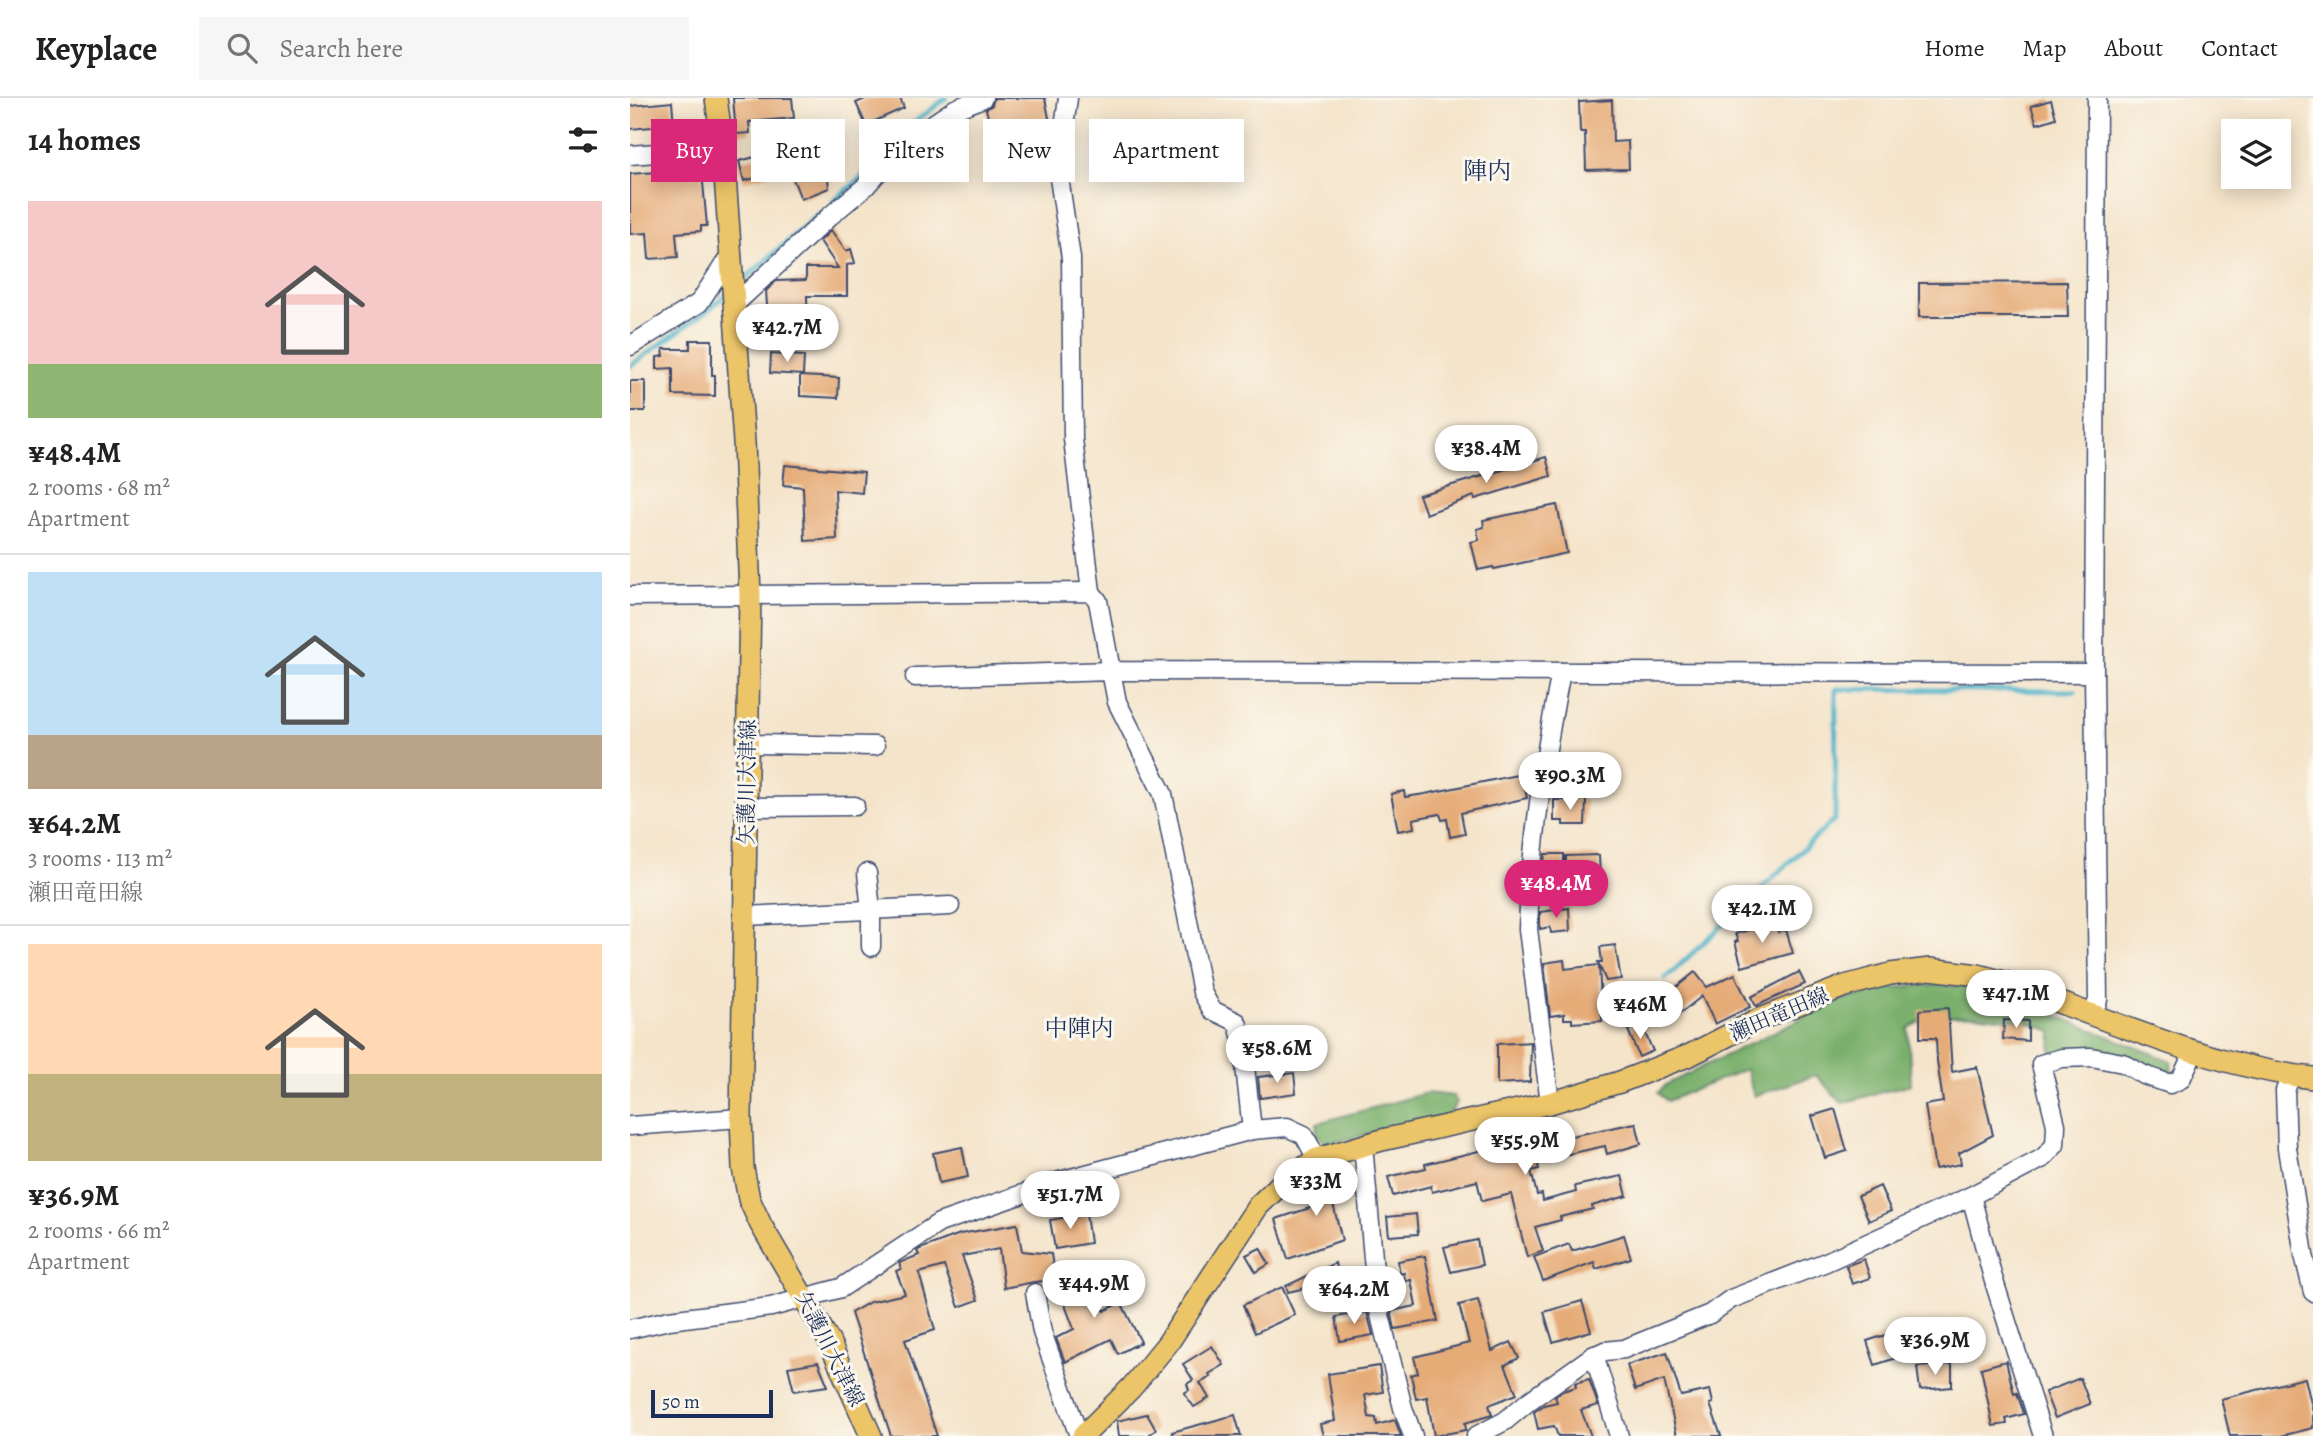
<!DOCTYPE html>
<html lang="en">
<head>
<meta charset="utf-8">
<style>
	:root { --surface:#fff; --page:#f6f6f6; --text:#222; --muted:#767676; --line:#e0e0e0; --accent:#db2777 }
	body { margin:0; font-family:Alegreya,"Noto Serif JP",serif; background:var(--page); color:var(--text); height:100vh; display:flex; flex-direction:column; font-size:26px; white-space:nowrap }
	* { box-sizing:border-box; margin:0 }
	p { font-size:23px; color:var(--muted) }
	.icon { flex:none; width:38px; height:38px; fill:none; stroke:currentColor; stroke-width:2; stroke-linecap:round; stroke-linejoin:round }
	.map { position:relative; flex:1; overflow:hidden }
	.panel { display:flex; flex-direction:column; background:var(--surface); width:630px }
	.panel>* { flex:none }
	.hud { position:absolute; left:21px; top:21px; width:665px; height:63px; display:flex; gap:14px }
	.tools { position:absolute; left:1591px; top:21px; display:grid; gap:14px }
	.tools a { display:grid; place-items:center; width:70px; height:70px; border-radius:0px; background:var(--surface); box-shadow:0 4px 18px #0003; font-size:35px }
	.scale { position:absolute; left:21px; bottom:18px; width:122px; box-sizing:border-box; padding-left:7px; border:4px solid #1b2f5e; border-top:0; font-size:19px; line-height:24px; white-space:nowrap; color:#1b2f5e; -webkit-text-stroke:5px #fbf7ec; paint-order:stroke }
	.price { position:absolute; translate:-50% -60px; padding:0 16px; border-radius:24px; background:#fff; color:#222; font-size:23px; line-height:46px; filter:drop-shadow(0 2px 4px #0008) }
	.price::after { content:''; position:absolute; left:50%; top:42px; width:21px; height:16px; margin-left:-10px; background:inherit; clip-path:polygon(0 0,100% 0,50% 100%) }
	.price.current { background:var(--accent); color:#fff }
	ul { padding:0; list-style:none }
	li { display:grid; align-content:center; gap:14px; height:371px; padding:0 28px }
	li+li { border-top:2px solid var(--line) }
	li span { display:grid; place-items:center; height:217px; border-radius:0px; color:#555 }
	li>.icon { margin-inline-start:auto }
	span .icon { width:126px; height:126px; fill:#fffc; stroke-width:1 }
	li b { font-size:30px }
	h2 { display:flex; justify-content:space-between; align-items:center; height:84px; padding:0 28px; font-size:30px }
	.pill { padding:0 24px; border-radius:0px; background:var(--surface); box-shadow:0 4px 18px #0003; font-size:24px; line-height:63px }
	.pill.current { background:var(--accent); color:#fff }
	header { display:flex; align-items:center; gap:42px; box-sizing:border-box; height:98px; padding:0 35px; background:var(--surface); border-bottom:2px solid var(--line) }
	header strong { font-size:33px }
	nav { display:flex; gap:38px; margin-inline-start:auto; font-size:24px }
	.search { width:490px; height:63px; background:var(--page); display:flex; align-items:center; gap:18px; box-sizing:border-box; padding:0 24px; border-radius:0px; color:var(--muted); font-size:26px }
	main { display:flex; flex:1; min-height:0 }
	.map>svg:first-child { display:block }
</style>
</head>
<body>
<header>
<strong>Keyplace</strong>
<div class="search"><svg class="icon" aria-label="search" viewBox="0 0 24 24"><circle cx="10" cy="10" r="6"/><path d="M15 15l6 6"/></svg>Search here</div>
<nav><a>Home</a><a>Map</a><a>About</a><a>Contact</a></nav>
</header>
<main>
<section class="panel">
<h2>14 homes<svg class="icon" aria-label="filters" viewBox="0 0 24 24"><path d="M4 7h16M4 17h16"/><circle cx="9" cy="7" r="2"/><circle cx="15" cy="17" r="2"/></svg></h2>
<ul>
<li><span style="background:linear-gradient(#f6c9c9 75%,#8fb573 0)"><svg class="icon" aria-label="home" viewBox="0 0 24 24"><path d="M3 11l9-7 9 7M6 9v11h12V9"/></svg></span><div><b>¥48.4M</b><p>2 rooms · 68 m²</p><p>Apartment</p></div></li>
<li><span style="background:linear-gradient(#bfe0f5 75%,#b9a48a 0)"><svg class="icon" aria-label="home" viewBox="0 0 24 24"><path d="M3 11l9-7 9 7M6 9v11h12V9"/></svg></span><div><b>¥64.2M</b><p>3 rooms · 113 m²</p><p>瀬田竜田線</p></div></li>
<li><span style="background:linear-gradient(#ffd9b3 60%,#c2b280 0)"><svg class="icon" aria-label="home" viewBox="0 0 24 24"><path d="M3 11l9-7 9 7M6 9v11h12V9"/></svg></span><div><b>¥36.9M</b><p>2 rooms · 66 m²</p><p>Apartment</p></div></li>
</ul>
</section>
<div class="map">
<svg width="1683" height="1338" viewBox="0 0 1683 1338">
	<rect width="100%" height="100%" fill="#fbf7ec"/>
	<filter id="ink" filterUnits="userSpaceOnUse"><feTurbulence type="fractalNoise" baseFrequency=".0143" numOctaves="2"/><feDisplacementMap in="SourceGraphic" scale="14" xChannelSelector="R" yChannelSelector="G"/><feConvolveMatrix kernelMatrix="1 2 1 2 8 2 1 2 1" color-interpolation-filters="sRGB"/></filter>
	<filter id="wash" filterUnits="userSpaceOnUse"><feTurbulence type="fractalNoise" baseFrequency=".00686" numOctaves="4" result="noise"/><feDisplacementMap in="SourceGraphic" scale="28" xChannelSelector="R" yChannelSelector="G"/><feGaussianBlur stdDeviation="1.57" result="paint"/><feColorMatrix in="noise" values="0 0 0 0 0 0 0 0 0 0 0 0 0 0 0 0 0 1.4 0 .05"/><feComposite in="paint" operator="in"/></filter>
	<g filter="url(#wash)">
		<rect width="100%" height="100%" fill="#f4e4ca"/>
		<g fill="#7ab06c" stroke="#4a7065" stroke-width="2">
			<path d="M 1289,887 L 1339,888 L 1389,903 L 1541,963 L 1542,982 L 1500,968 L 1421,955 L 1422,933 L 1394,923 L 1343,917 L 1298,919 L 1278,930 L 1281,986 L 1212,1005 L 1186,977 L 1124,998 L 1116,971 L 1037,1003 L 1028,995 L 1037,986 L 1207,903 L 1257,891 Z"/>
			<path d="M 797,995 L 823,998 L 827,1004 L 818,1018 L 696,1046 L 686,1036 L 687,1025 Z"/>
		</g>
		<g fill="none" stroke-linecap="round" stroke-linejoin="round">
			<g stroke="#49b1c8" stroke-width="5">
				<path d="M 203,104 L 232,79 L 259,44 L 316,0"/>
				<path d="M 108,187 L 190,115"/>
				<path d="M 0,268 L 78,212 L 98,195"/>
				<path d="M 1036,880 L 1205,721 L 1206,591 L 1445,593"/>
			</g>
		</g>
		<g id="blocks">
			<g fill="#e6ac78">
				<path d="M 103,0 L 162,0 L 164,20 L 119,24 L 120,35 L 106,36 Z"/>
				<path d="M 237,0 L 270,0 L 274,10 L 236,27 L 226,5 Z"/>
				<path d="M 364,0 L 415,0 L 422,35 L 365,47 L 356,11 L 362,7 Z"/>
				<path d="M 982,2 L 983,44 L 998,43 L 999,71 L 956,72 L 955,34 L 950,34 L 949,4 Z"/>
				<path d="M 1421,2 L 1426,20 L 1407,26 L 1401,8 Z"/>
				<path d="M 42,4 L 44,27 L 0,31 L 0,8 Z"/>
				<path d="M 194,42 L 208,77 L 198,81 L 199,90 L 171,101 L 159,71 L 114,83 L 109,63 Z"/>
				<path d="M 62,64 L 63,69 L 67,69 L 67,75 L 72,74 L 77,128 L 71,128 L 71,133 L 46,135 L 48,159 L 19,161 L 17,135 L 0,136 L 0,76 L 41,73 L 40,65 Z"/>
				<path d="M 201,132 L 216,153 L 221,151 L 225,165 L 217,167 L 217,198 L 177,198 L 178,234 L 139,235 L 136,193 L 146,183 L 176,182 L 176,170 L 208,170 L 190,143 Z"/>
				<path d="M 1437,184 L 1438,219 L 1289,219 L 1289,185 Z"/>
				<path d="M 60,242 L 82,242 L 82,277 L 85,277 L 85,298 L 43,297 L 43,270 L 27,271 L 27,259 L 34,258 L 33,251 L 60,251 Z"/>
				<path d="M 141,256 L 174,258 L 173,277 L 140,275 Z"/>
				<path d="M 170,278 L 209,280 L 208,300 L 170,298 Z"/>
				<rect x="0" y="283" width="15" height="30"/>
				<path d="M 916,359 L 921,378 L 845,401 L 844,398 L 796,416 L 789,397 Z"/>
				<path d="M 155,367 L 234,374 L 232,395 L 205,392 L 207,441 L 175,443 L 173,389 L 153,387 Z"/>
				<path d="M 927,407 L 937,455 L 864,471 L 863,469 L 848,472 L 841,444 L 849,442 L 847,431 L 854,429 L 853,422 Z"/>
				<path d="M 892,676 L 897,700 L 831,715 L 835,736 L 820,739 L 817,721 L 812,722 L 810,716 L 783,721 L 784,730 L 768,733 L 761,696 L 774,693 L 775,699 L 795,696 Z"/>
				<path d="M 924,702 L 956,702 L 955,727 L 933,727 L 933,723 L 924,723 Z"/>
				<path d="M 915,756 L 934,756 L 934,769 L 913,770 Z"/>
				<path d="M 969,757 L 970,780 L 936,781 L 936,758 Z"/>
				<path d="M 939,810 L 940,833 L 921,835 L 920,829 L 910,831 L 910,814 Z"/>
				<path d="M 1145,824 L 1148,834 L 1156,832 L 1163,855 L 1112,869 L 1105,844 L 1108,843 L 1105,836 Z"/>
				<path d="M 985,847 L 991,881 L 976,883 L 969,867 L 972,923 L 942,925 L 942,921 L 934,921 L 934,916 L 920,918 L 914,865 L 934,862 L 935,871 L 969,867 L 968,864 L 972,864 L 970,849 Z"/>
				<path d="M 1065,874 L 1077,889 L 1105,876 L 1120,909 L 1085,926 L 1072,898 L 1047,918 L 1033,900 Z"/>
				<path d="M 1169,874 L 1175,886 L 1126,908 L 1121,899 Z"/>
				<path d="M 1318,910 L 1322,974 L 1347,969 L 1363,1037 L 1329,1055 L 1331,1066 L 1305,1071 L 1295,1007 L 1313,1004 L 1307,963 L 1306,940 L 1290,940 L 1290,912 Z"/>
				<path d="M 1374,922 L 1398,923 L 1398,943 L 1373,941 Z"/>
				<path d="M 1011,926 L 1023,953 L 1009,959 L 998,932 Z"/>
				<path d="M 901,944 L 900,984 L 867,986 L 867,946 Z"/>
				<path d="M 664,975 L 666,995 L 630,1000 L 628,979 Z"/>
				<path d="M 1205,1011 L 1217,1053 L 1195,1060 L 1182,1018 Z"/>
				<path d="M 1006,1025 L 1011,1046 L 977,1056 L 975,1048 L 907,1063 L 909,1071 L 901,1073 L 907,1097 L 912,1096 L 913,1103 L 946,1094 L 945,1088 L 992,1078 L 997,1098 L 972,1105 L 962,1108 L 963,1111 L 930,1119 L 931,1122 L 905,1129 L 913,1153 L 897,1159 L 881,1096 L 852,1103 L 847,1083 L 802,1094 L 801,1088 L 763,1098 L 758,1079 L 796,1070 L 795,1066 L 853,1052 L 852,1049 L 879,1042 L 880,1049 L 915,1040 L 916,1043 Z"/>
				<path d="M 332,1049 L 338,1079 L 309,1085 L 303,1055 Z"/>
				<path d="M 717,1074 L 726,1097 L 703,1106 L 712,1142 L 658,1161 L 646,1121 L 686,1108 L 679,1088 Z"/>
				<path d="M 1250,1088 L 1261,1113 L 1239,1123 L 1228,1098 Z"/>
				<path d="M 456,1116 L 460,1145 L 425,1151 L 420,1122 Z"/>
				<path d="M 786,1116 L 788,1136 L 759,1138 L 757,1119 Z"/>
				<path d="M 387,1126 L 392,1153 L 421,1156 L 425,1182 L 404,1184 L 374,1190 L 369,1151 L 332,1158 L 348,1202 L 329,1209 L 314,1168 L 289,1175 L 305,1232 L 275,1242 L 307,1338 L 261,1338 L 221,1215 L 240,1204 L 275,1196 L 266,1173 L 271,1171 L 269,1165 L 289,1157 L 287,1153 L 290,1151 L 330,1136 Z"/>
				<path d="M 994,1137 L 1001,1160 L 966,1171 L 964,1164 L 913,1183 L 904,1159 L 939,1146 L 942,1153 Z"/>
				<path d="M 847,1142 L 852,1167 L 821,1174 L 814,1149 Z"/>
				<path d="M 630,1150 L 639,1166 L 626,1174 L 616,1157 Z"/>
				<path d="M 795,1158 L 808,1223 L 765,1231 L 761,1213 L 786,1208 L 781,1182 L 775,1183 L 774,1175 L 770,1176 L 768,1163 Z"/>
				<path d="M 1234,1161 L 1240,1180 L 1222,1186 L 1216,1168 Z"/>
				<path d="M 705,1165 L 709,1182 L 658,1194 L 656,1188 Z"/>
				<path d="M 460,1170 L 474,1213 L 491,1204 L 511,1244 L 488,1256 L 481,1241 L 435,1264 L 426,1240 L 444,1231 L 435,1207 L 443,1204 L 434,1178 Z"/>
				<path d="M 652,1189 L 665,1217 L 625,1235 L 613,1207 Z"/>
				<path d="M 848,1202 L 862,1253 L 881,1244 L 889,1260 L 875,1267 L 887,1296 L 859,1307 L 862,1317 L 835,1325 L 836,1332 L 804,1338 L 797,1299 L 786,1301 L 781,1277 L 788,1275 L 784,1259 L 839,1245 L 829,1207 Z"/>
				<path d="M 952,1203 L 961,1233 L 923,1244 L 914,1214 Z"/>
				<path d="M 737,1214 L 743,1237 L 710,1243 L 706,1219 Z"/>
				<path d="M 1271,1232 L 1278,1256 L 1245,1267 L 1237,1243 Z"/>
				<path d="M 582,1248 L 594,1267 L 579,1276 L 581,1279 L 570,1285 L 579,1300 L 564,1309 L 554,1295 L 559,1292 L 557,1286 L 563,1282 L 553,1266 Z"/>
				<path d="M 1037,1254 L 1051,1298 L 1080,1292 L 1083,1305 L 1080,1306 L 1091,1338 L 1047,1338 L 1034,1282 L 1005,1292 L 997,1267 Z"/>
				<path d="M 1376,1263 L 1384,1296 L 1387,1295 L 1394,1316 L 1376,1321 L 1377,1326 L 1363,1328 L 1351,1270 Z"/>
				<path d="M 188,1264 L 198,1288 L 164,1293 L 158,1269 Z"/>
				<path d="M 1322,1266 L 1322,1289 L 1290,1292 L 1287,1269 Z"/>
				<path d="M 749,1268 L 753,1294 L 735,1297 L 739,1319 L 746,1320 L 747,1327 L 765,1322 L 771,1338 L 693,1338 L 690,1326 L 705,1323 L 698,1276 Z"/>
				<path d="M 1450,1280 L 1460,1306 L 1425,1320 L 1415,1294 Z"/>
				<path d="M 1675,1280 L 1683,1314 L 1683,1330 L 1651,1338 L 1600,1338 L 1591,1301 Z"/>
				<path d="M 959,1281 L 968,1307 L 951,1312 L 961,1338 L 928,1338 L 924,1328 L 908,1331 L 904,1314 L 914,1307 L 927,1304 L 925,1298 L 933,1293 L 946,1289 L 945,1285 Z"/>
				<path d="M 517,1316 L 526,1332 L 517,1338 L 489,1338 L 487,1323 Z"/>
				<path d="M 605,1317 L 611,1338 L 543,1338 L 542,1334 Z"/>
			</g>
		</g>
	</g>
	<g filter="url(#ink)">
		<use href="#blocks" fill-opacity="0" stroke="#3c4a6e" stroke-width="2"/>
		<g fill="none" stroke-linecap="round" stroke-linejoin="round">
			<g stroke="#3c4a6e" stroke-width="21">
				<g id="minor">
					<path d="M 438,0 L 428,73 L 441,160 L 443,341 L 461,494"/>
					<path d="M 0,57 L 93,50"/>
					<path d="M 105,206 L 200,118 L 236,88 L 272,47 L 325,11 L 353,0"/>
					<path d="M 0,248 L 69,205 L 101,156"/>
					<path d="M 0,498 L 461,494 L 468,503 L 481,573 L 1464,575"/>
					<path d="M 285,579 L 481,573 L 487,604 L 533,696 L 572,894 L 582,912 L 607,924 L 612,941 L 622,1032"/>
					<path d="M 118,646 L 245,648"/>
					<path d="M 116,709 L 225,708"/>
					<path d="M 237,775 L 241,812 L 241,849"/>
					<path d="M 114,818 L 320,808"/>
					<path d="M 1463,916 L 1468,902 L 1464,575 L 1467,0"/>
					<path d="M 1661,977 L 1655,993 L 1657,1050 L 1674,1157 L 1683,1194"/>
					<path d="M 920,1005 L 898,831 C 901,745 914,659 931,574"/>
					<path d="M 0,1028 L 111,1020"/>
					<path d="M 733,1047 L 747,1205 L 773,1310 L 783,1338"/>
					<path d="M 1341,1098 L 1363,1180 L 1413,1338"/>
					<path d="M 405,1195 L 412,1234 L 449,1338"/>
					<path d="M 0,1231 L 39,1222 L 141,1209 L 211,1190 L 309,1125 L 430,1083 L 622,1032 L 657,1029 L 674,1037 L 687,1061"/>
					<path d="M 964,1257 L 989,1338"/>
					<path d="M 846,1338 L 875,1323 L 899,1303 L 961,1259 L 975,1253 L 994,1251 L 1080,1216 L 1101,1201 L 1196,1164 L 1341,1098 L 1413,1060 L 1425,1047 L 1426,1027 L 1411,966 L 1432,960 L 1461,959 L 1493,965 L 1514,977 L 1540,986 L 1551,981 L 1564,953"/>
				</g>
			</g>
			<g stroke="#3c4a6e" stroke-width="24">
				<g id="major">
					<path d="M 86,0 L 93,50 L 114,344 L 120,498 L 111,1020 L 113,1070 L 119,1101 L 131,1127 L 199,1243 L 241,1338"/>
					<path d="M 453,1338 L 501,1290 L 538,1245 L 628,1108 L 654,1083 L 687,1061 L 752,1042 L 920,1005 L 990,984 L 1060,957 L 1130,921 L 1215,888 L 1260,876 L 1300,871 L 1348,877 L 1378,885 C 1474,920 1582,969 1683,980"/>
				</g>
			</g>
			<use href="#minor" stroke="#fff" stroke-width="18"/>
			<use href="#major" stroke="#ecc569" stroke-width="21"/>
		</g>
	</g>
	<g text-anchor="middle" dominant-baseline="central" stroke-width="6" stroke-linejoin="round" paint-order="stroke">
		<g font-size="21" fill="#1b2f5e" stroke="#fbf7ec">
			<text transform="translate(117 684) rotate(-89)">矢護川大津線</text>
			<text transform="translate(1149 916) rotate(-23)">瀬田竜田線</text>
			<text transform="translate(200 1251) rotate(63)">矢護川大津線</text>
		</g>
		<g font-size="23" fill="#1b2f5e" stroke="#fbf7ec">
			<text x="449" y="930">中陣内</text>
		</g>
		<g font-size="24" fill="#1b2f5e" stroke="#fbf7ec">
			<text x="857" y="73">陣内</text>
		</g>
	</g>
</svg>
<div class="tools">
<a><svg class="icon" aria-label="layers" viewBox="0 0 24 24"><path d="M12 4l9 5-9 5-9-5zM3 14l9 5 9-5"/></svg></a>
</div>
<div class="scale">50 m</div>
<b class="price" style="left:157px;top:266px">¥42.7M</b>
<b class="price" style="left:856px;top:387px">¥38.4M</b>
<b class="price" style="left:940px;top:714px">¥90.3M</b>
<b class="price current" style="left:926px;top:822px">¥48.4M</b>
<b class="price" style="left:1132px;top:847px">¥42.1M</b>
<b class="price" style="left:1386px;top:932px">¥47.1M</b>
<b class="price" style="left:1010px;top:943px">¥46M</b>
<b class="price" style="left:647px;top:987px">¥58.6M</b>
<b class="price" style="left:895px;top:1079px">¥55.9M</b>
<b class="price" style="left:686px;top:1120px">¥33M</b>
<b class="price" style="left:440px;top:1133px">¥51.7M</b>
<b class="price" style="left:464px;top:1222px">¥44.9M</b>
<b class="price" style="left:724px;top:1228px">¥64.2M</b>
<b class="price" style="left:1305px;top:1279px">¥36.9M</b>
<div class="hud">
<a class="pill current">Buy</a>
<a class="pill">Rent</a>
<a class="pill">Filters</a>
<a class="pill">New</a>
<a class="pill">Apartment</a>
</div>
</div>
</main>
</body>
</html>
